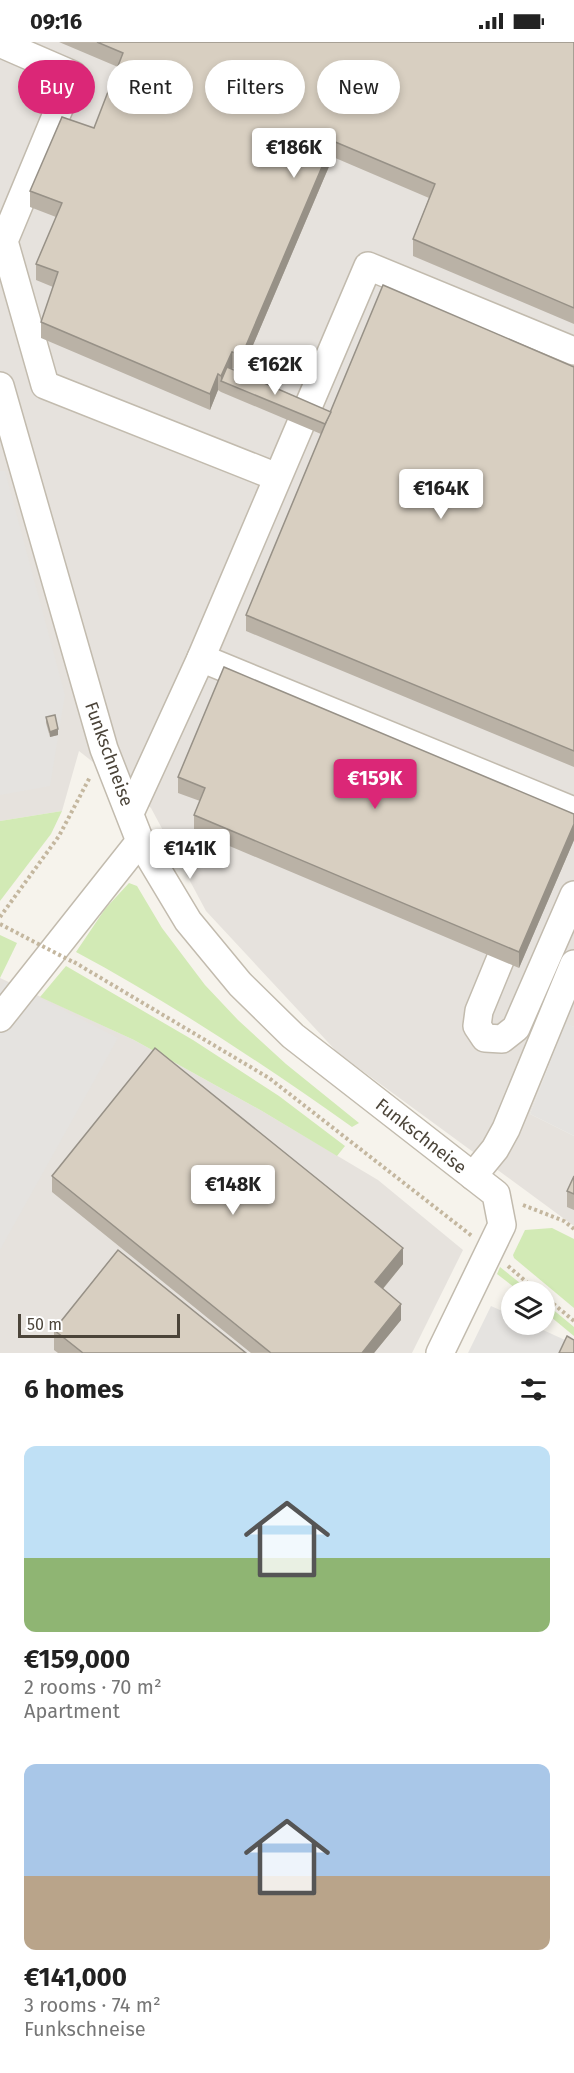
<!DOCTYPE html>
<html lang="en">
<head>
<meta charset="utf-8">
<style>
	:root { --surface:#fff; --page:#f6f6f6; --text:#222; --muted:#767676; --accent:#db2777 }
	body { margin:0; font-family:"Fira Sans",sans-serif; background:var(--page); color:var(--text); height:100vh; display:flex; flex-direction:column; font-size:22px; white-space:nowrap }
	* { box-sizing:border-box; margin:0 }
	p { font-size:20px; color:var(--muted) }
	.icon { flex:none; width:33px; height:33px; fill:none; stroke:currentColor; stroke-width:2; stroke-linecap:round; stroke-linejoin:round }
	.map { position:relative; height:1311px; overflow:hidden }
	.details { display:flex; flex-direction:column; background:var(--surface); flex:1 }
	.details>* { flex:none }
	.banner { position:absolute; left:18px; top:18px; width:538px; height:54px; display:flex; gap:12px }
	.tools { position:absolute; left:501px; top:1239px; display:grid; gap:12px }
	.tools a { display:grid; place-items:center; width:54px; height:54px; border-radius:50%; background:var(--surface); box-shadow:0 3px 9px #0003; font-size:30px }
	.scale { position:absolute; left:18px; bottom:15px; width:162px; box-sizing:border-box; padding-left:6px; border:3px solid #4b4439; border-top:0; font-size:16px; line-height:21px; white-space:nowrap; color:#4b4439; -webkit-text-stroke:4px #fff; paint-order:stroke }
	.price { position:absolute; translate:-50% -51px; padding:0 14px; border-radius:6px; background:#fff; color:#222; font-size:20px; line-height:39px; filter:drop-shadow(0 2px 3px #0008) }
	.price::after { content:''; position:absolute; left:50%; top:36px; width:18px; height:14px; margin-left:-9px; background:inherit; clip-path:polygon(0 0,100% 0,50% 100%) }
	.price.current { background:var(--accent); color:#fff }
	ul { padding:0; list-style:none }
	li { display:grid; align-content:center; gap:12px; height:318px; padding:0 24px }
	li span { display:grid; place-items:center; height:186px; border-radius:12px; color:#555 }
	li>.icon { margin-inline-start:auto }
	span .icon { width:108px; height:108px; fill:#fffc; stroke-width:1 }
	li b { font-size:26px }
	h2 { display:flex; justify-content:space-between; align-items:center; height:72px; padding:0 24px; font-size:26px }
	.chip { padding:0 21px; border-radius:27px; background:var(--surface); box-shadow:0 3px 9px #0003; font-size:21px; line-height:54px }
	.chip.current { background:var(--accent); color:#fff }
	.status { display:flex; justify-content:space-between; align-items:center; height:42px; padding:0 30px; background:var(--surface); direction:ltr }
	.status svg { height:16px; fill:currentColor }
	.map>svg:first-child { display:block }
</style>
</head>
<body>
<div class="status"><b>09:16</b><svg viewBox="0 0 49 12"><path d="M0 12V9h3v3zM5 12V6h3v6zM10 12V3h3v9zM15 12V0h3v12zM26 1h20v11H26zM47 4h2v5h-2z"/></svg></div>
<div class="map">
<svg width="574" height="1311" viewBox="0 0 574 1311">
	<rect width="100%" height="100%" fill="#f6f3ec"/>
	<g fill="#e6e2dd">
		<path d="M 0,0 L 574,0 L 574,985 L 565,982 L 530,1072 L 574,1094 L 574,1184 L 338,1011 L 206,869 L 151,766 L 79,709 L 62,769 L 0,779 Z"/>
		<path d="M 0,936 L 134,998 L 262,1069 L 378,1138 L 463,1208 L 412,1311 L 0,1311 Z"/>
	</g>
	<g fill="#d2eab5">
		<path d="M 62,769 L 51,792 L 0,859 L 0,779 Z"/>
		<path d="M 129,841 L 137,844 L 162,886 L 205,943 L 238,978 L 286,1022 L 359,1081 L 352,1085 C 263,1022 173,962 76,910 L 105,867 Z"/>
		<path d="M 0,893 L 17,901 L 0,936 Z"/>
		<path d="M 66,924 L 193,998 L 279,1054 L 345,1104 L 337,1114 L 262,1069 L 134,998 L 40,955 Z"/>
		<path d="M 552,1186 L 574,1197 L 574,1266 L 514,1216 L 513,1213 L 525,1188 Z"/>
		<path d="M 500,1225 L 530,1249 L 519,1249 L 497,1232 Z"/>
		<path d="M 545,1261 L 574,1285 L 574,1294 L 545,1270 Z"/>
	</g>
	<g fill="#e5e3e0">
		<path d="M 0,429 L 5,429 L 65,653 L 50,744 L 0,753 Z"/>
		<path d="M 4,940 L 22,947 L 118,996 L 0,1208 L 0,947 Z"/>
		<path d="M 565,981 L 574,985 L 574,1094 L 530,1072 Z"/>
		<path d="M 491,1264 L 511,1273 L 512,1282 L 532,1283 L 565,1298 L 559,1311 L 468,1311 Z"/>
	</g>
	<g fill="none" stroke-linecap="round" stroke-linejoin="round">
		<g stroke="#c2bbae" stroke-width="30">
			<g id="minor">
				<path d="M 6,0 L 4,3 L 73,33 L 4,199 L 45,343 L 277,435"/>
				<path d="M 0,344 L 104,707 L 140,799 L 188,879 L 240,942 L 293,994 L 496,1152 L 502,1183 L 440,1311"/>
				<path d="M 201,616 L 574,769"/>
				<path d="M 130,771 L 201,616 L 368,224 L 574,309"/>
				<path d="M 500,918 L 479,969 L 477,984 L 485,996 L 502,997 L 516,986 L 574,853"/>
				<path d="M 0,976 L 140,799"/>
				<path d="M 473,1134 L 495,1107 L 506,1087 L 574,922"/>
			</g>
		</g>
		<g stroke="#c4b79f" stroke-width="4" stroke-dasharray="3 3" stroke-linecap="butt">
			<path d="M 0,875 L 59,794 L 90,735"/>
			<path d="M 0,882 L 21,893"/>
			<path d="M 74,920 L 269,1036 L 472,1194"/>
			<path d="M 523,1163 L 564,1179 L 574,1187"/>
			<path d="M 508,1224 L 538,1250"/>
			<path d="M 544,1254 L 574,1279"/>
		</g>
		<use href="#minor" stroke="#fff" stroke-width="27"/>
		<path stroke="#c4b79f" stroke-width="4" stroke-dasharray="3 3" stroke-linecap="butt" d="M 21,893 L 73,920"/>
	</g>
	<g fill="#bab2a6">
		<path d="M 59,0 L 574,0 L 574,282 L 413,214 L 413,197 L 429,156 L 333,115 L 242,329 L 232,326 L 231,327 L 331,370 L 574,325 L 574,725 L 246,589 L 246,573 L 321,392 L 221,350 L 218,348 L 210,368 L 41,296 L 41,280 L 53,245 L 36,238 L 36,222 L 56,175 L 30,165 L 30,149 L 94,86 L 118,25 Z"/>
		<path d="M 46,675 L 58,693 L 50,695 L 46,681 Z"/>
		<path d="M 178,735 L 574,772 L 574,798 L 519,926 L 194,789 L 194,773 L 200,759 L 178,751 Z"/>
		<path d="M 52,1134 L 403,1222 L 383,1247 L 401,1278 L 374,1311 L 251,1311 L 52,1150 Z"/>
		<path d="M 574,1134 L 574,1168 L 567,1165 L 567,1149 Z"/>
		<path d="M 54,1288 L 246,1311 L 58,1311 L 54,1308 Z"/>
	</g>
	<g fill="#979187">
		<path d="M 333,99 L 333,115 L 242,329 L 242,313 Z"/>
		<path d="M 232,310 L 232,326 L 225,341 L 221,339 L 221,334 Z"/>
		<path d="M 218,332 L 218,348 L 210,368 L 210,352 Z"/>
		<path d="M 58,687 L 58,693 L 50,695 L 50,690 Z"/>
		<path d="M 574,782 L 574,798 L 519,926 L 519,910 Z"/>
		<path d="M 403,1206 L 403,1222 L 375,1256 L 375,1240 Z"/>
		<path d="M 401,1262 L 401,1278 L 374,1311 L 362,1311 Z"/>
	</g>
	<g fill="#d8cfc1" stroke="#979187" stroke-width="1.5">
		<path d="M 97,0 L 574,0 L 574,266 L 413,197 L 435,142 L 333,99 L 242,313 L 232,310 L 221,334 L 218,332 L 210,352 L 41,280 L 58,230 L 36,222 L 62,161 L 30,149 L 62,75 L 94,86 L 123,11 Z"/>
		<path d="M 383,243 L 574,325 L 574,709 L 246,573 Z"/>
		<path d="M 227,325 L 331,370 L 325,382 L 221,339 Z"/>
		<path d="M 224,625 L 574,772 L 574,782 L 519,910 L 194,773 L 205,746 L 178,735 Z"/>
		<path d="M 55,673 L 58,687 L 50,690 L 46,675 Z"/>
		<path d="M 155,1006 L 403,1206 L 375,1240 L 401,1262 L 362,1311 L 271,1311 L 52,1134 Z"/>
		<path d="M 574,1134 L 574,1152 L 567,1149 Z"/>
		<path d="M 118,1208 L 246,1311 L 83,1311 L 54,1288 Z"/>
		<path d="M 567,1294 L 574,1298 L 574,1311 L 559,1311 Z"/>
	</g>
	<g text-anchor="middle" dominant-baseline="central" stroke-width="4.5" stroke-linejoin="round" paint-order="stroke">
		<g font-size="18" fill="#4b4439" stroke="#fff">
			<text transform="translate(109 712) rotate(70)">Funkschneise</text>
			<text transform="translate(421 1094) rotate(38)">Funkschneise</text>
		</g>
	</g>
</svg>
<div class="tools">
<a><svg class="icon" aria-label="layers" viewBox="0 0 24 24"><path d="M12 4l9 5-9 5-9-5zM3 14l9 5 9-5"/></svg></a>
</div>
<div class="scale">50 m</div>
<b class="price" style="left:294px;top:137px">€186K</b>
<b class="price" style="left:275px;top:354px">€162K</b>
<b class="price" style="left:441px;top:478px">€164K</b>
<b class="price current" style="left:375px;top:768px">€159K</b>
<b class="price" style="left:190px;top:838px">€141K</b>
<b class="price" style="left:233px;top:1174px">€148K</b>
<div class="banner">
<a class="chip current">Buy</a>
<a class="chip">Rent</a>
<a class="chip">Filters</a>
<a class="chip">New</a>
</div>
</div>
<section class="details">
<h2>6 homes<svg class="icon" aria-label="filters" viewBox="0 0 24 24"><path d="M4 7h16M4 17h16"/><circle cx="9" cy="7" r="2"/><circle cx="15" cy="17" r="2"/></svg></h2>
<ul>
<li><span style="background:linear-gradient(#bfe0f5 60%,#8fb573 0)"><svg class="icon" aria-label="home" viewBox="0 0 24 24"><path d="M3 11l9-7 9 7M6 9v11h12V9"/></svg></span><div><b>€159,000</b><p>2 rooms · 70 m²</p><p>Apartment</p></div></li>
<li><span style="background:linear-gradient(#a9c7e8 60%,#b9a48a 0)"><svg class="icon" aria-label="home" viewBox="0 0 24 24"><path d="M3 11l9-7 9 7M6 9v11h12V9"/></svg></span><div><b>€141,000</b><p>3 rooms · 74 m²</p><p>Funkschneise</p></div></li>
</ul>
</section>
</body>
</html>
